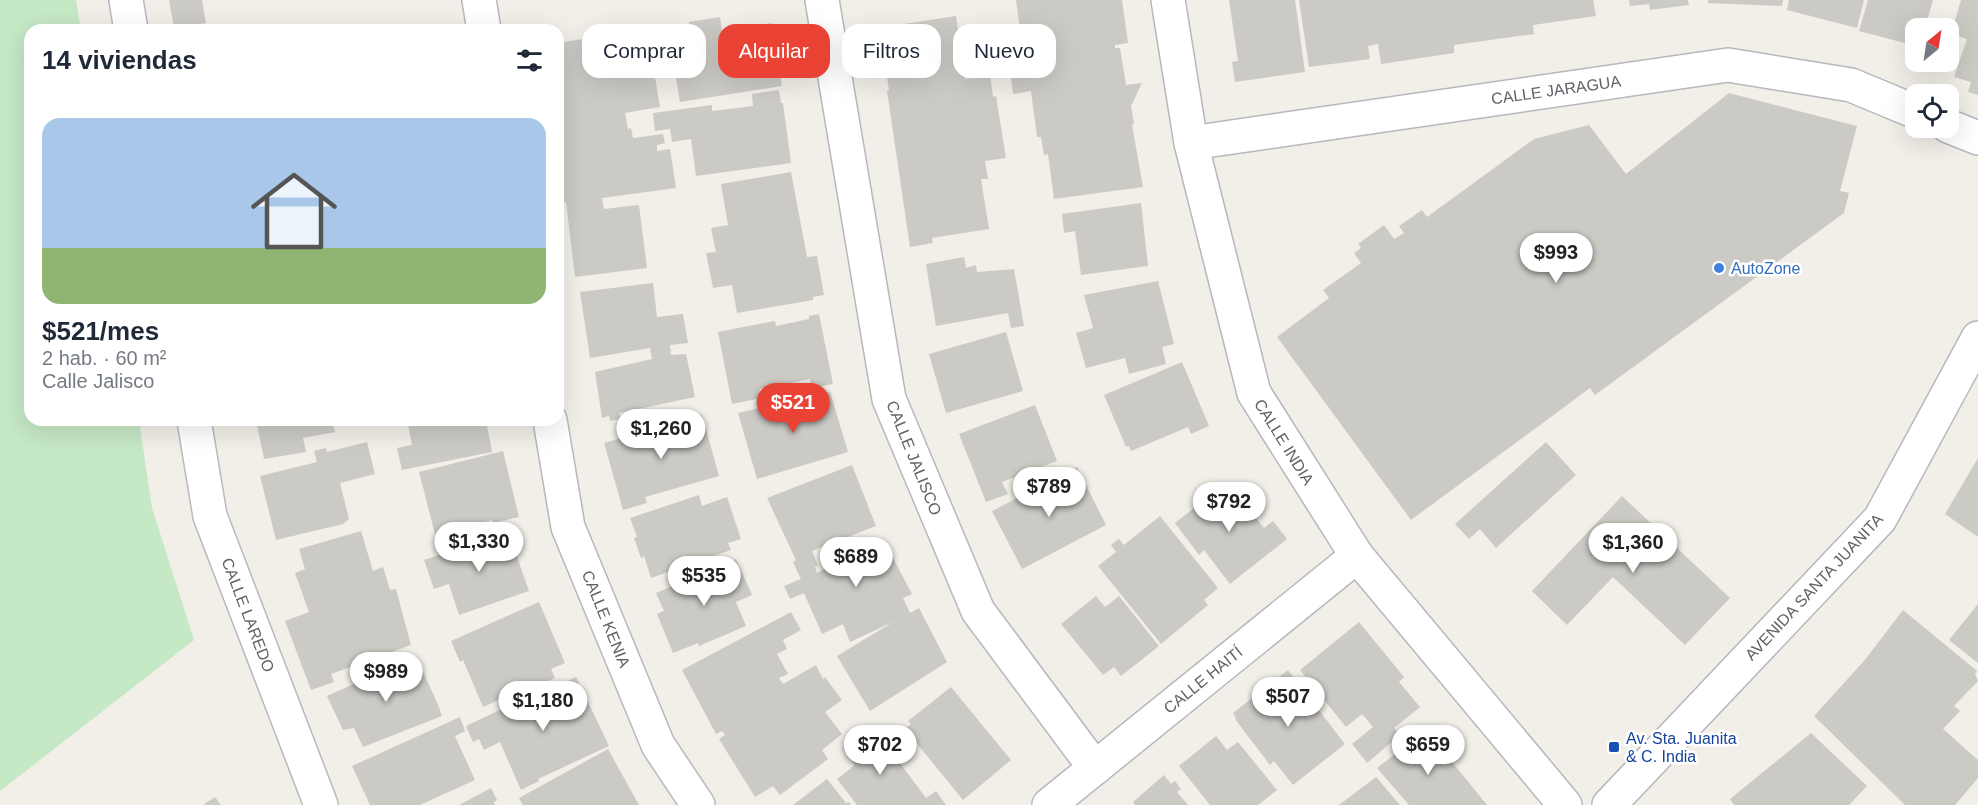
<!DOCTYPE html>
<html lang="es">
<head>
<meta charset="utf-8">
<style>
	:root { --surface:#fff; --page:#f6f6f7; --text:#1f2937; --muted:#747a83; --accent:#ea4335 }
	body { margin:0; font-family:Helvetica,sans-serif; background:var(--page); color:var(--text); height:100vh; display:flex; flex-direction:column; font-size:22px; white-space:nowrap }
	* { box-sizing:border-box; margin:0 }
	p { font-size:20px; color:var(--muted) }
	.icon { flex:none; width:33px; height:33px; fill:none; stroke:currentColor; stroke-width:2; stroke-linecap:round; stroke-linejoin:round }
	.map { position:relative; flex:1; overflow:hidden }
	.details { position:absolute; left:24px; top:24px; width:540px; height:402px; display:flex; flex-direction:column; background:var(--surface); border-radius:18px; box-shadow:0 6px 24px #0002 }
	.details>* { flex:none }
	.banner { position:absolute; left:582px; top:24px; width:570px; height:54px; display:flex; gap:12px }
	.needle { width:39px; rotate:30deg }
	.tools { position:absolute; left:1905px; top:18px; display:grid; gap:12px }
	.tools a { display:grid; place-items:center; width:54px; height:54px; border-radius:12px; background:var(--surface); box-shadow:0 6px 24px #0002; font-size:30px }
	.price { position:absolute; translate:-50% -51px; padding:0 14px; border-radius:21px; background:#fff; color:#222; font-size:20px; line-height:39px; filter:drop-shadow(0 2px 3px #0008) }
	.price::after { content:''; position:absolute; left:50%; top:36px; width:18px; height:14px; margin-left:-9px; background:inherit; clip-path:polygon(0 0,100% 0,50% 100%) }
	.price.selected { background:var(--accent); color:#fff }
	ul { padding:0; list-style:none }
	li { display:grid; align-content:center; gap:12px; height:318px; padding:0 18px }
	li span { display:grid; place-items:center; height:186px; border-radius:18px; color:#555 }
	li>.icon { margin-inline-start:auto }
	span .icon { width:108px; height:108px; fill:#fffc; stroke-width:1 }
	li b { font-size:26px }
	h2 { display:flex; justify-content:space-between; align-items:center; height:72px; padding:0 18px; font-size:26px }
	.pill { padding:0 21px; border-radius:18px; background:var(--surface); box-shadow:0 6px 24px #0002; font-size:21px; line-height:54px }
	.pill.selected { background:var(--accent); color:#fff }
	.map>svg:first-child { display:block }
</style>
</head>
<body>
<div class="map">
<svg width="1978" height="805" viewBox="0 0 1978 805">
	<rect width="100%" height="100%" fill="#f1efe8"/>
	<path fill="#c5e8c5" d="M 0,0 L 76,0 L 81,30 L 30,30 L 30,420 L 139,420 L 152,508 L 194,640 L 0,791 Z"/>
	<g fill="#cccac5">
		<path d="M 169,0 L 202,0 L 206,23 L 174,28 Z"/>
		<path d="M 1016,0 L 1122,0 L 1128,43 L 1115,45 L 1115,48 L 1120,48 L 1126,85 L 1142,83 L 1131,106 L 1134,124 L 1132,125 L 1143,187 L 1054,199 L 1048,154 L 1044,155 L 1041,137 L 1037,137 L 1031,91 L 1013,94 L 1009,62 L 1024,59 Z"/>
		<path d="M 1229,0 L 1295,0 L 1305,72 L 1235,82 L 1232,62 L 1238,61 Z"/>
		<path d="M 1299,0 L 1593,0 L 1596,16 L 1533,25 L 1534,34 L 1454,45 L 1454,53 L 1381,64 L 1378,44 L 1368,46 L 1370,59 L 1309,67 Z"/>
		<path d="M 1629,0 L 1688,0 L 1689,5 L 1650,10 L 1649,4 L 1630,6 Z"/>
		<path d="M 1708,0 L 1783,0 L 1782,6 L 1708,3 Z"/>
		<path d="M 1789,0 L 1864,0 L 1857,28 L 1787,10 Z"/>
		<path d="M 1868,0 L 1933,0 L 1925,28 L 1916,28 L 1916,46 L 1859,31 Z"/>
		<path d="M 1961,0 L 1978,0 L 1978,95 L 1968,92 L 1971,82 L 1954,77 L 1967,39 L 1951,34 Z"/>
		<path d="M 956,16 L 965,79 L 990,75 L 993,97 L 996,96 L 1006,158 L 985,161 L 988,179 L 981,179 L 989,229 L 932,238 L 933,243 L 910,247 L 887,91 L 889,90 L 882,45 L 888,44 L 885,27 Z"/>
		<path d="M 720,17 L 722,31 L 772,23 L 782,86 L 680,102 L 676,78 L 697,74 L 689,22 Z"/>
		<path d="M 639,30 L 646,72 L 654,71 L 660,107 L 625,113 L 628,129 L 631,128 L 633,138 L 663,134 L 665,143 L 657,145 L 657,151 L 670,149 L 676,188 L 602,198 L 604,209 L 639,205 L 647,268 L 575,277 L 566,202 L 560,203 L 558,186 L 558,43 Z"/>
		<path d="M 779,90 L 781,103 L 783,103 L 791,163 L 696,176 L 691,139 L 672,142 L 670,129 L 655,131 L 653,113 L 712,105 L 712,111 L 753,106 L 752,94 Z"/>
		<path d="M 1729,93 L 1857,126 L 1840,191 L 1849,193 L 1844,213 L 1595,395 L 1590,388 L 1411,520 L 1277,337 L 1329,298 L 1323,290 L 1361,263 L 1354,253 L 1361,248 L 1358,244 L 1384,225 L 1394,239 L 1404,233 L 1399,226 L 1422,210 L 1427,217 L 1534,139 L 1589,125 L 1626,174 Z"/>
		<path d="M 791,172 L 807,257 L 817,256 L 824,295 L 813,297 L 813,300 L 737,313 L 732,285 L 713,288 L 706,253 L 716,252 L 711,228 L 728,225 L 721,184 Z"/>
		<path d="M 1141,203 L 1148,266 L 1081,275 L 1075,231 L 1064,233 L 1062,214 Z"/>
		<path d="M 964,257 L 966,268 L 976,265 L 977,272 L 1014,269 L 1024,326 L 1011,328 L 1008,313 L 936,326 L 926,264 Z"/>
		<path d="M 1158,281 L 1174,344 L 1162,347 L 1166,364 L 1129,374 L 1125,358 L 1086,368 L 1076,333 L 1093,328 L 1084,295 Z"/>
		<path d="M 653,283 L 657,317 L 683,314 L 688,343 L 670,345 L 671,355 L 686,354 L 695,397 L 619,413 L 620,419 L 610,421 L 609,416 L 602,418 L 595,372 L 652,359 L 650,348 L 590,358 L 580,292 Z"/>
		<path d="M 819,314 L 833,384 L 811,388 L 810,379 L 759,389 L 761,398 L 732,404 L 718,332 L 775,321 L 776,326 L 809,319 L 809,316 Z"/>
		<path d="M 1006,332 L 1023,391 L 946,413 L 929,354 Z"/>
		<path d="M 1182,362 L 1209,426 L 1191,434 L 1188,427 L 1131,451 L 1129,446 L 1126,447 L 1104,395 Z"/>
		<path d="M 830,392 L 848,452 L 757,479 L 738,413 Z"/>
		<path d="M 1035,405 L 1057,461 L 1002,482 L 1008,494 L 986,502 L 959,434 Z"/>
		<path d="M 702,415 L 719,476 L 645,497 L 647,503 L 623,510 L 604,443 Z"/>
		<path d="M 256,420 L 332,420 L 335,432 L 303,438 L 306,452 L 264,459 Z"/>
		<path d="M 407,420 L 486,420 L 492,452 L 402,470 L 397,448 L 412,445 Z"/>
		<path d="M 367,442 L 375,474 L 340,483 L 349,519 L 343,524 L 276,540 L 260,476 L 317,462 L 314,451 L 326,448 L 327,452 Z"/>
		<path d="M 1546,442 L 1576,475 L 1496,548 L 1480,529 L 1469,539 L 1455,524 Z"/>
		<path d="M 503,451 L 519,517 L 493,523 L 492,520 L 435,534 L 419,472 Z"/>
		<path d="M 1978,458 L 1978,537 L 1945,514 Z"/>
		<path d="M 852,465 L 876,526 L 812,551 L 818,566 L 815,567 L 817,573 L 883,539 L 912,594 L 903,598 L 910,613 L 919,608 L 947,662 L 870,711 L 837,656 L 893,622 L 850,642 L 843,624 L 822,634 L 804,593 L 790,599 L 784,586 L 801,579 L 793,562 L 796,560 L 767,498 Z"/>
		<path d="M 1077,467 L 1106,525 L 1022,569 L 992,511 Z"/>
		<path d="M 1227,482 L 1264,528 L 1273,521 L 1287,539 L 1230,584 L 1204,550 L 1199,555 L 1175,523 Z"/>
		<path d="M 699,495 L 702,506 L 727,497 L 741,539 L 728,543 L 731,550 L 651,578 L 644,556 L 641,558 L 634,538 L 637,537 L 630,518 Z"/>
		<path d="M 1622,496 L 1730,598 L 1685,645 L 1613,577 L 1567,625 L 1532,591 Z"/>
		<path d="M 1160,516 L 1218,588 L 1204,600 L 1208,605 L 1161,644 L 1098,566 L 1116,552 L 1111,545 L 1119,539 L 1124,545 Z"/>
		<path d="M 361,531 L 373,571 L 383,567 L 390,590 L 396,589 L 411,645 L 331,674 L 334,682 L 311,690 L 285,621 L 309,612 L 295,573 L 305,569 L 299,549 Z"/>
		<path d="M 508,531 L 529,591 L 459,615 L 449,584 L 434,589 L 424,560 Z"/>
		<path d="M 736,559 L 752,595 L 736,602 L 746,626 L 699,646 L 698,643 L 673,653 L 657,614 L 664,611 L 656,593 Z"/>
		<path d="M 1096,596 L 1105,607 L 1119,596 L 1159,646 L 1121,676 L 1114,667 L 1103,675 L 1061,624 Z"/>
		<path d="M 539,602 L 565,663 L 551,669 L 555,678 L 525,691 L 524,688 L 519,691 L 516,684 L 500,691 L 503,698 L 483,707 L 463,660 L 460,662 L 451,641 Z"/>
		<path d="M 1978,604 L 1978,663 L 1949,640 Z"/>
		<path d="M 1903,610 L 1977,671 L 1975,674 L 1978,681 L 1954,706 L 1960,711 L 1943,729 L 1978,760 L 1978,778 L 1955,805 L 1905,805 L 1814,716 L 1864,661 Z"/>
		<path d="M 791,612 L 801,630 L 783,640 L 787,649 L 777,654 L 788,674 L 779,678 L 783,684 L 816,665 L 823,679 L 825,677 L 842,700 L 825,712 L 842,734 L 822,750 L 828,759 L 780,795 L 773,786 L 755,797 L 719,739 L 725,735 L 722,731 L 716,734 L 682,670 Z"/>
		<path d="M 1359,622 L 1404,677 L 1399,682 L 1420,707 L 1394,728 L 1400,735 L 1367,763 L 1352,744 L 1373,727 L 1362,714 L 1346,727 L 1300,670 Z"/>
		<path d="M 416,656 L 439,707 L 442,716 L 363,747 L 354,728 L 343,730 L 327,696 Z"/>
		<path d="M 1288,670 L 1345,744 L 1293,785 L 1274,761 L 1270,765 L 1235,719 L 1236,718 L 1233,713 Z"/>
		<path d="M 576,677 L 609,746 L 538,779 L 539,781 L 521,790 L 500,742 L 484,750 L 479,739 L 473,742 L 466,726 L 533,694 L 534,697 Z"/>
		<path d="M 951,687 L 1011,760 L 963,800 L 905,729 L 911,724 L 908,721 Z"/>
		<path d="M 460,717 L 465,731 L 455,736 L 475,780 L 420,805 L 370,805 L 352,766 Z"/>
		<path d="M 873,727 L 926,798 L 936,791 L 946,805 L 857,805 L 837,779 L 855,765 L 843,749 Z"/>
		<path d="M 1426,730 L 1487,805 L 1409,805 L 1377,768 Z"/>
		<path d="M 1811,733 L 1867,786 L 1849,805 L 1734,805 L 1730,799 Z"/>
		<path d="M 1216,736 L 1227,750 L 1238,742 L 1277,790 L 1258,805 L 1210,805 L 1179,766 Z"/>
		<path d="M 608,749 L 639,805 L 523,805 L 519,798 Z"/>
		<path d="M 1164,775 L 1171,784 L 1175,781 L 1181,789 L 1177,792 L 1188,805 L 1135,805 L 1133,802 Z"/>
		<path d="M 1376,777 L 1400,805 L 1339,805 Z"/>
		<path d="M 827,779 L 846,803 L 849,802 L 851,805 L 793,805 Z"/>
		<path d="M 491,788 L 497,800 L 494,802 L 495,805 L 459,805 Z"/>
		<path d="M 215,797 L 221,805 L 203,805 Z"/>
	</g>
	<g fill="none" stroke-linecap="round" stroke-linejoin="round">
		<g stroke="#b5b8bc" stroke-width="36">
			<g id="minor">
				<path d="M 479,0 L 484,30"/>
				<path d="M 822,0 L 889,399 L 978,611 L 1095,768"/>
				<path d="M 1168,0 L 1191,143 L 1254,393 L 1357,556 L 1565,805"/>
				<path d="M 1948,126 L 1978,138"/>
				<path d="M 1191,143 L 1728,65 L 1851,85 L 1916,112"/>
				<path d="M 550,420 L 568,527 L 658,745 L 698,805"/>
				<path d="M 1049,805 L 1357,556"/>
			</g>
		</g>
		<g stroke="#b5b8bc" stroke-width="36">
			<path id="tertiary" d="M 1609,805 L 1880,519 L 1978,338"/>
		</g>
		<g stroke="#b6babf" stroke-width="36">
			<g id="secondary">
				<path d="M 126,0 L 131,30"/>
				<path d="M 194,420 L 210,516 L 321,805"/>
			</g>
		</g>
		<use href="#minor" stroke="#fff" stroke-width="33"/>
		<use href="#tertiary" stroke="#fff" stroke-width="33"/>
		<use href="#secondary" stroke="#fff" stroke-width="33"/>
	</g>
	<circle fill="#3f7fe0" stroke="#fff" stroke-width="2" cx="1719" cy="268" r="6"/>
	<rect fill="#1a4fb4" stroke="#fff" stroke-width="2" x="1608" y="741" width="12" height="12" rx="3"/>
	<g text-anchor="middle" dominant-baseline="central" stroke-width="5" stroke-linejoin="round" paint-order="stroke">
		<g font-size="16" fill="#5f6368" stroke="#fff">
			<text transform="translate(1556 90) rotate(-8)">CALLE JARAGUA</text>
			<text transform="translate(1284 442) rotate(58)">CALLE INDIA</text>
			<text transform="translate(914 458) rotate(68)">CALLE JALISCO</text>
			<text transform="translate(1814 587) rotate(-47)">AVENIDA SANTA JUANITA</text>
			<text transform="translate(248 615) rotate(69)">CALLE LAREDO</text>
			<text transform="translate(606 619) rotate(68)">CALLE KENIA</text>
			<text transform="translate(1203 680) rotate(-39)">CALLE HAITÍ</text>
		</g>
		<g font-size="16" fill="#366cbe" stroke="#fff" text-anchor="start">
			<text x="1731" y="268">AutoZone</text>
		</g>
		<g font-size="16" fill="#164399" stroke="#fff" text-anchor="start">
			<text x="1626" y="738">Av. Sta. Juanita<tspan x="1626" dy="18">&amp; C. India</tspan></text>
		</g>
	</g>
</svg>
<div class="tools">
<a><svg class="needle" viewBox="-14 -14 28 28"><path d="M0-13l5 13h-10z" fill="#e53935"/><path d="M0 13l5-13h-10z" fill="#747a83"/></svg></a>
<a><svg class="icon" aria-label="locate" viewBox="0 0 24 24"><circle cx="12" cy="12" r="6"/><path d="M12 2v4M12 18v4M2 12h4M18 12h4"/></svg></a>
</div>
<b class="price" style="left:1556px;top:284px">$993</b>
<b class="price selected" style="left:793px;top:434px">$521</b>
<b class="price" style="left:661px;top:460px">$1,260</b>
<b class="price" style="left:1049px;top:518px">$789</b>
<b class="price" style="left:1229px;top:533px">$792</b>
<b class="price" style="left:479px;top:573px">$1,330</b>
<b class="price" style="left:1633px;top:574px">$1,360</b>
<b class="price" style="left:856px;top:588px">$689</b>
<b class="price" style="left:704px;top:607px">$535</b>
<b class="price" style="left:386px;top:703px">$989</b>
<b class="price" style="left:1288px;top:728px">$507</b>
<b class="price" style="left:543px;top:732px">$1,180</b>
<b class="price" style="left:880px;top:776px">$702</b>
<b class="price" style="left:1428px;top:776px">$659</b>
<div class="banner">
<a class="pill">Comprar</a>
<a class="pill selected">Alquilar</a>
<a class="pill">Filtros</a>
<a class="pill">Nuevo</a>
</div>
<section class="details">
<h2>14 viviendas<svg class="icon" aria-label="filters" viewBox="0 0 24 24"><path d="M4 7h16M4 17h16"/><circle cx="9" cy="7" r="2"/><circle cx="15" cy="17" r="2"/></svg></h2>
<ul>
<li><span style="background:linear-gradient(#a9c7e8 70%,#8fb573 0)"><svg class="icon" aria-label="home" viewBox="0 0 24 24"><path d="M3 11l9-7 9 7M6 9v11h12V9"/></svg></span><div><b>$521/mes</b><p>2 hab. · 60 m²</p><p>Calle Jalisco</p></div></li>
</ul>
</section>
</div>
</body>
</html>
